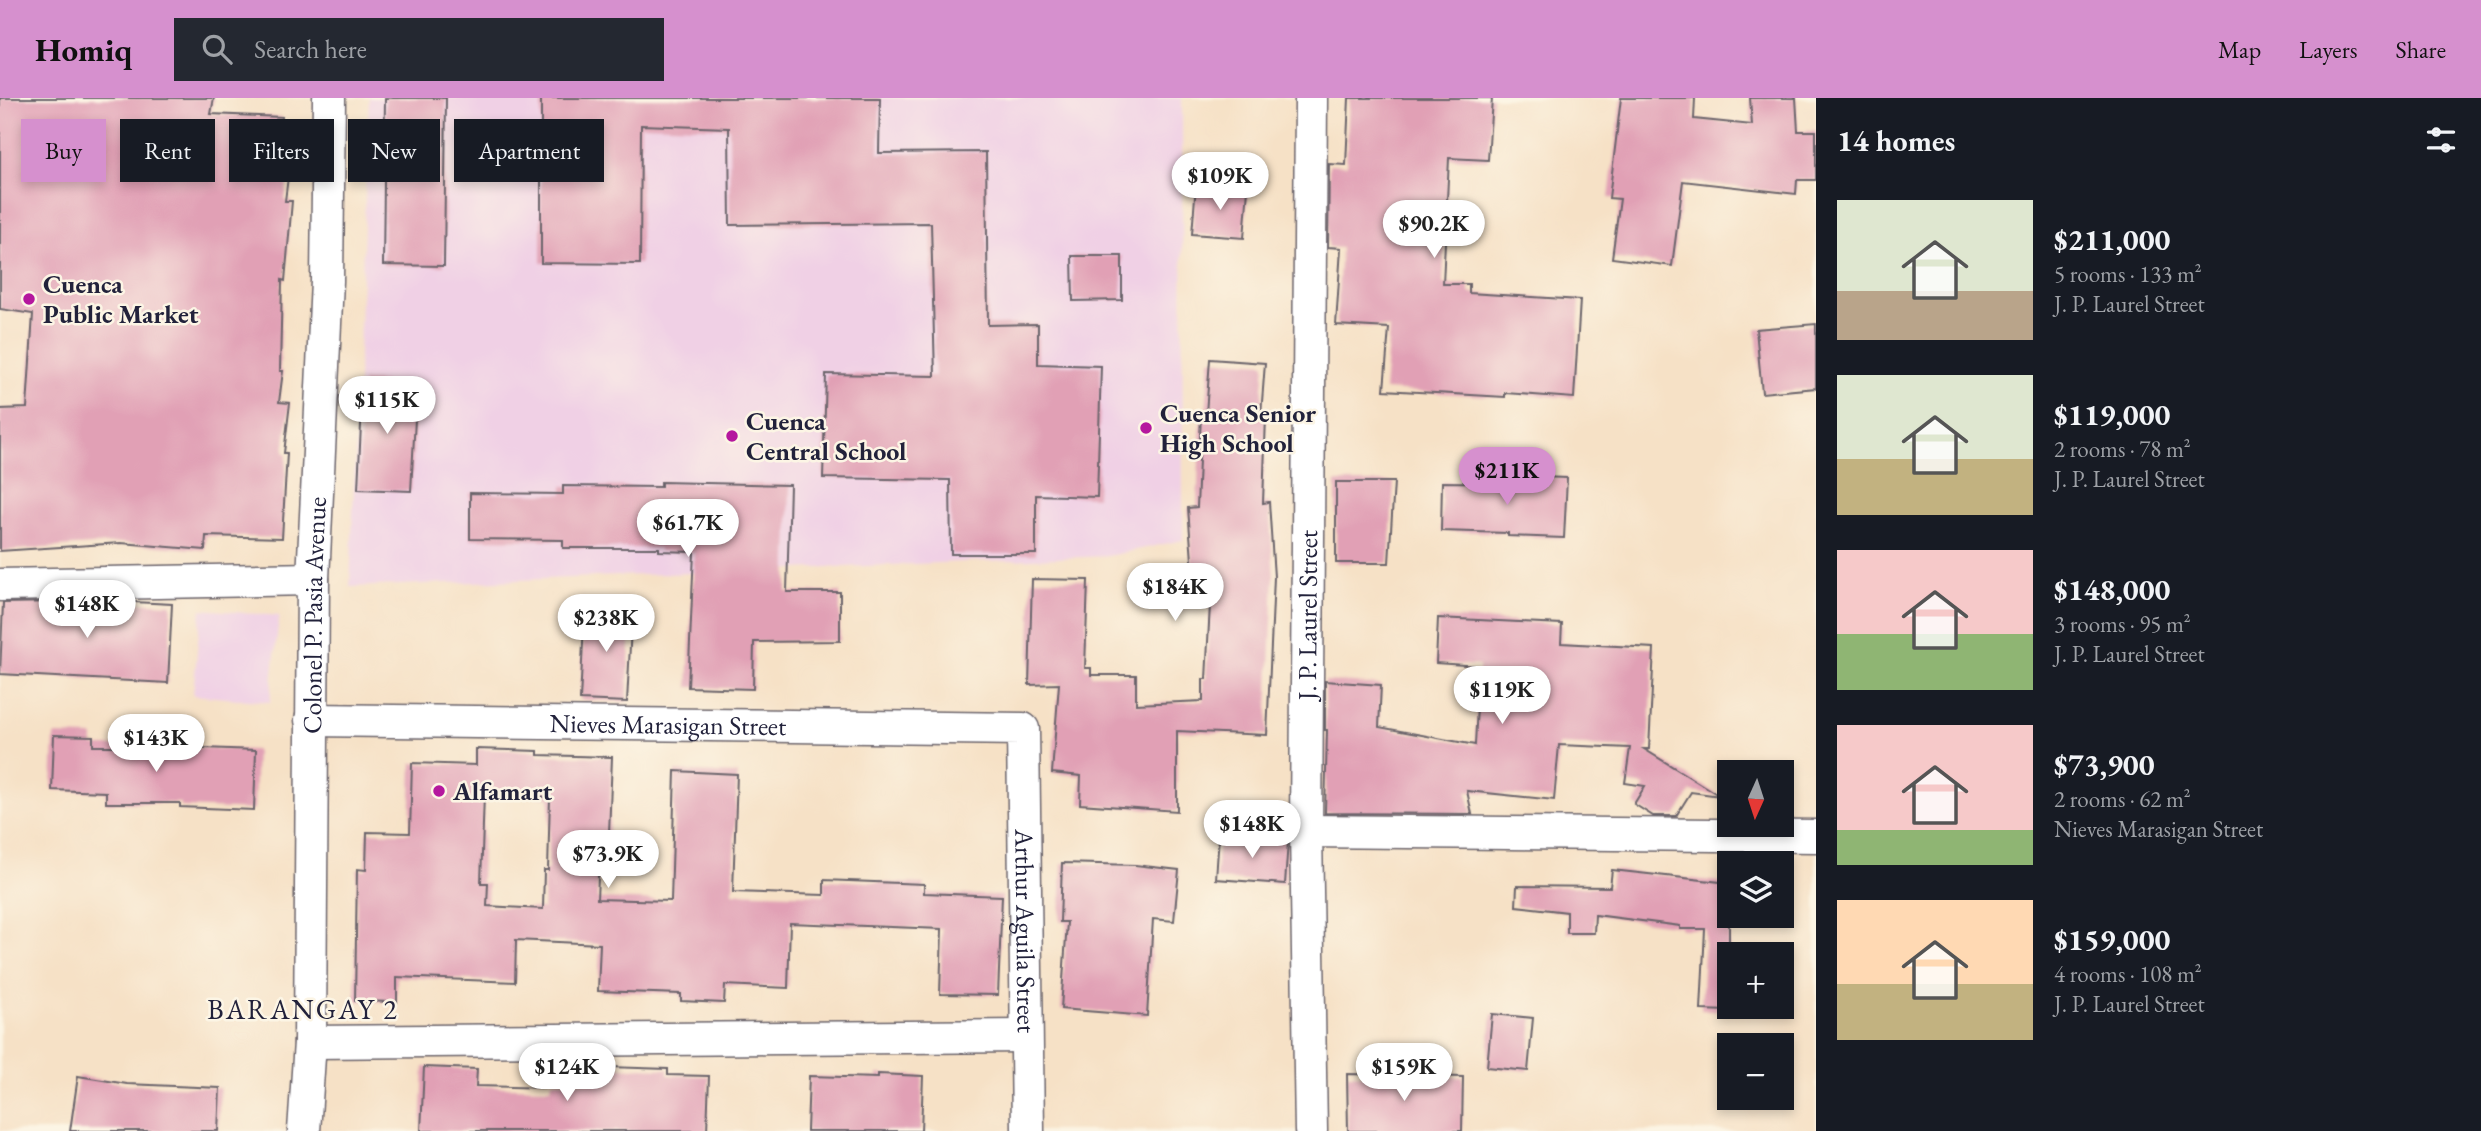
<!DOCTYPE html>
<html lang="en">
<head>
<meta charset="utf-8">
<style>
	:root { --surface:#171b24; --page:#242831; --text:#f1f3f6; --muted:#9ea1a6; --accent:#d690ce }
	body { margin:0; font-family:"EB Garamond",serif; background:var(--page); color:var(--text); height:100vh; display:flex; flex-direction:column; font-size:26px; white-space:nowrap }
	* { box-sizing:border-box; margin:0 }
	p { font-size:23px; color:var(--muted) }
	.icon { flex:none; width:38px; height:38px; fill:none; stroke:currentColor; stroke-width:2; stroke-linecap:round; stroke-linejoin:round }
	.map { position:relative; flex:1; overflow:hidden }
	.details { display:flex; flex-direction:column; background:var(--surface); width:665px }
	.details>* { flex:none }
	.guide { position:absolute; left:21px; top:21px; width:665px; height:63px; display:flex; gap:14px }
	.needle { width:46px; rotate:183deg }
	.controls { position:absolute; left:1717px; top:662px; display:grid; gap:14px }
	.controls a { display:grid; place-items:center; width:77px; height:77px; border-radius:0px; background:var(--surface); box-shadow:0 4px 10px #0003; font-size:35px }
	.price { position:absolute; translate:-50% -60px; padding:0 16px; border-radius:24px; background:#fff; color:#222; font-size:23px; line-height:46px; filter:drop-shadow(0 2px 4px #0008) }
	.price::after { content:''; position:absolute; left:50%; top:42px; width:21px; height:16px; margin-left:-10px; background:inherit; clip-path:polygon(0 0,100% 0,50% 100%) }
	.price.active { background:var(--accent); color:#111 }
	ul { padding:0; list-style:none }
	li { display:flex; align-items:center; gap:21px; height:175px; padding:0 21px }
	li span { display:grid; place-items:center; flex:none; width:196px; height:140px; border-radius:0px; color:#555 }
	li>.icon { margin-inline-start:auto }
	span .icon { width:84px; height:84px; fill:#fffc; stroke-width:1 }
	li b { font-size:30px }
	h2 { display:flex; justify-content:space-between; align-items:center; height:84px; padding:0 21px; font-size:30px }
	.chip { padding:0 24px; border-radius:0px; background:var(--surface); box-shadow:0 4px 10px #0003; font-size:24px; line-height:63px }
	.chip.active { background:var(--accent); color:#111 }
	header { display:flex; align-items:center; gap:42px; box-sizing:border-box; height:98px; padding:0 35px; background:var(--accent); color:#111 }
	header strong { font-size:33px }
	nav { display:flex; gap:38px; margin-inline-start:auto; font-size:24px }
	.search { width:490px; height:63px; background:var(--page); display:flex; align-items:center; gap:18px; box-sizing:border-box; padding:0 24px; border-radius:0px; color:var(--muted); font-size:26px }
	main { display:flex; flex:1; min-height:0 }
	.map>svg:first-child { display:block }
</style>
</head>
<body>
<header>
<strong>Homiq</strong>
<div class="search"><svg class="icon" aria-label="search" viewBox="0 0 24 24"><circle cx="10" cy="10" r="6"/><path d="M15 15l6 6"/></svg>Search here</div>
<nav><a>Map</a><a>Layers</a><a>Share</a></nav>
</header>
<main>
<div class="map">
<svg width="1816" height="1033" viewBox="0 0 1816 1033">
	<rect width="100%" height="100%" fill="#fcf5e5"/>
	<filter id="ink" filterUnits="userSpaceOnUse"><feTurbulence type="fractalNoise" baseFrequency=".0143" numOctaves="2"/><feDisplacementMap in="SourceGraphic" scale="14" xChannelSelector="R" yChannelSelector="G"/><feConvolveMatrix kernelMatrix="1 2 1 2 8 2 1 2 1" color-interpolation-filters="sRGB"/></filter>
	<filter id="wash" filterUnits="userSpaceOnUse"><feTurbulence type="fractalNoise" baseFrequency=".00686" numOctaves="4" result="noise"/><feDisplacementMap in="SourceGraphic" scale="28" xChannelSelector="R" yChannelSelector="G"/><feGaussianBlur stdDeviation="1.57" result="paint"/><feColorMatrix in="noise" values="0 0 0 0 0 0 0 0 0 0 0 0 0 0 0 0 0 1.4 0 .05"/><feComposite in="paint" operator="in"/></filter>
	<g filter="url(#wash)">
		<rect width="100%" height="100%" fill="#f6e1c6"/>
		<g fill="#f0d0e5">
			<path d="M 369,0 L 1182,0 L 1183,442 L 1108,458 L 350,489 Z"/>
			<path d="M 201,511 L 279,518 L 270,604 L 193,597 Z"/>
		</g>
		<g id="blocks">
			<g fill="#e1a0b5" fill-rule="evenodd">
				<path d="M 0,0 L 214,0 L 211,16 L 282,19 L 280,62 L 290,63 L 285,103 L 292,103 L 285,183 L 282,182 L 280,273 L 283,273 L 279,304 L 290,305 L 284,355 L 287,355 L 282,440 L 206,438 L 205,452 L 121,445 L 0,453 L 0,311 L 27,310 L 33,216 L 0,211 Z"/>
				<path d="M 385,0 L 446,0 L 444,168 L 383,167 Z"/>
				<path d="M 541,0 L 880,0 L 879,55 L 986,54 L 988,227 L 1038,226 L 1038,266 L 1101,268 L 1097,399 L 1036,397 L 1036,456 L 951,456 L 950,382 L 823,380 L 826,276 L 935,278 L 931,125 L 730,127 L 729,30 L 641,27 L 640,166 L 541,165 Z"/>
				<path d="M 1349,0 L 1492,0 L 1488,62 L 1449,60 L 1443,186 L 1469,186 L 1469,195 L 1580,202 L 1574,300 L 1505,295 L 1505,299 L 1384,292 L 1389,230 L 1336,227 L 1341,150 L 1328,149 L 1329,66 L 1346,67 Z"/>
				<path d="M 1621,0 L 1695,0 L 1694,21 L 1752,27 L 1750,0 L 1796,0 L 1798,33 L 1816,33 L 1816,82 L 1797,82 L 1796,96 L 1683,83 L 1672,168 L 1612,160 L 1620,101 L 1609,100 Z"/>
				<path d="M 1196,87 L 1248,91 L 1244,140 L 1192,136 Z"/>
				<path d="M 1072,158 L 1122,158 L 1122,202 L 1073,203 Z"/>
				<path d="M 1816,226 L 1816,290 L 1762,295 L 1756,231 Z"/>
				<path d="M 1210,261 L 1265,265 L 1261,317 L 1266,318 L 1263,405 L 1269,404 L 1274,479 L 1267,637 L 1177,633 L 1177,713 L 1080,706 L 1081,678 L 1052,675 L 1059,586 L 1029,587 L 1032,481 L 1088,482 L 1085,570 L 1091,570 L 1091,577 L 1136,577 L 1136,606 L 1203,603 L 1203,581 L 1206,581 L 1211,488 L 1194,489 L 1188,410 L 1197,409 L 1201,316 L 1206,316 Z"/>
				<path d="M 363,283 L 417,285 L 411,393 L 358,391 Z"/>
				<path d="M 1511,378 L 1567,380 L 1564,440 L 1508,438 L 1508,435 L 1441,433 L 1442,384 L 1511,385 Z"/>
				<path d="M 661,384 L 790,387 L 787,494 L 840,494 L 840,543 L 754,544 L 753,591 L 688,589 L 694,454 L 659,453 L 659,450 L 563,450 L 563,442 L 470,441 L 470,395 L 563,396 L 563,388 L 661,389 Z"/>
				<path d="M 1336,384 L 1394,384 L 1389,465 L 1336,465 Z"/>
				<path d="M 114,503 L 172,506 L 168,585 L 0,576 L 3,505 Z"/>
				<path d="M 585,507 L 632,510 L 627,604 L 580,602 Z"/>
				<path d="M 1438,520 L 1562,526 L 1561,545 L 1654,550 L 1649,651 L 1644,651 L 1720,698 L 1691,694 L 1676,718 L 1653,718 L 1634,706 L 1645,688 L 1625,685 L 1630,650 L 1559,647 L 1554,702 L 1467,693 L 1472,716 L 1325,715 L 1327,632 L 1325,632 L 1325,583 L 1381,587 L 1379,629 L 1475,647 L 1479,568 L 1436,565 Z"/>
				<path d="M 54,637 L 93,638 L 93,648 L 149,648 L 256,652 L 254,712 L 180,709 L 180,705 L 106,705 L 106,694 L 52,692 Z"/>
				<path d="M 476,651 L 538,653 L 538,657 L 612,659 L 609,736 L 600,736 L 597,801 L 671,803 L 675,673 L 737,676 L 733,794 L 824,797 L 824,782 L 924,786 L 924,795 L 1002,798 L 998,897 L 940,896 L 942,831 L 790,825 L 788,890 L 725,887 L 724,905 L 681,903 L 681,896 L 598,893 L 600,846 L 516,842 L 515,884 L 397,879 L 397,904 L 355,903 L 357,771 L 366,772 L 367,734 L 410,735 L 412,665 L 476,667 ZM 484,696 L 550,699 L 548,772 L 544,772 L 543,811 L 487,808 L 488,785 L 481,785 Z"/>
				<path d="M 1219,737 L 1288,743 L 1285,786 L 1216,781 Z"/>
				<path d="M 1062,765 L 1135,767 L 1179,772 L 1174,823 L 1153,821 L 1147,918 L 1061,911 L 1067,824 L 1060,824 Z"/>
				<path d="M 1612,772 L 1729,785 L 1729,913 L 1701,912 L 1705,831 L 1680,831 L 1680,828 L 1595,817 L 1594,835 L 1567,835 L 1567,814 L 1516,808 L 1517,788 L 1610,789 Z"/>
				<path d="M 1492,916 L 1533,920 L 1528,973 L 1487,969 Z"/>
				<path d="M 424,969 L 477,971 L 476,988 L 551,990 L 552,983 L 608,985 L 609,969 L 668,971 L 668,977 L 709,978 L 707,1033 L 421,1033 Z"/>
				<path d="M 878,976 L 923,978 L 921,1033 L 807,1033 L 809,978 L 878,980 Z"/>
				<path d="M 1347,976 L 1463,979 L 1462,1033 L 1348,1033 Z"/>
				<path d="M 78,978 L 127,986 L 220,990 L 218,1033 L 70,1033 Z"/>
			</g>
		</g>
	</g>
	<g filter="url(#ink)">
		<use href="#blocks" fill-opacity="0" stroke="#6c656c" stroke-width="2"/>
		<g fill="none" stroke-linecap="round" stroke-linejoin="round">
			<g stroke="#6c656c" stroke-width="35">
				<g id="street">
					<path d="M 0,487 L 313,481"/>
					<path id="s1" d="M 311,622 L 1023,631 L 1028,1033"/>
					<path d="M 1306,733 L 1816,738"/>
					<path d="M 310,944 L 1025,938"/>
					<path id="s2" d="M 304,1033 L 310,944 L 313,481 L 327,183 L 329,0"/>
					<path id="s3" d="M 1311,1033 L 1306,733 L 1311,0"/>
				</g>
			</g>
			<use href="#street" stroke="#fff" stroke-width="32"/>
		</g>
	</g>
	<g fill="#b5179e" stroke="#fcf5e5" stroke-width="2.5">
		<circle cx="29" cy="201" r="7"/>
		<circle cx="1146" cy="330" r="7"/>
		<circle cx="732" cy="338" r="7"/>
		<circle cx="439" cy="693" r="7"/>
	</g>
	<g text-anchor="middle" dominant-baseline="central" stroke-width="5" stroke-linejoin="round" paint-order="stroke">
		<g font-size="26" font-weight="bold" fill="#22223b" stroke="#fcf5e5" text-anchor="start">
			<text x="43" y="186">Cuenca<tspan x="43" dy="30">Public Market</tspan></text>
			<text x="1160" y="315">Cuenca Senior<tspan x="1160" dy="30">High School</tspan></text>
			<text x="746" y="323">Cuenca<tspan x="746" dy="30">Central School</tspan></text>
			<text x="453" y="693">Alfamart</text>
		</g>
		<g font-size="26" fill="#22223b" stroke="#fcf5e5">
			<text stroke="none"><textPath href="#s2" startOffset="516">Colonel P. Pasia Avenue</textPath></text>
			<text stroke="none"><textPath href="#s3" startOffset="516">J. P. Laurel Street</textPath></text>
			<text stroke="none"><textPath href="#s1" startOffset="357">Nieves Marasigan Street</textPath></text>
			<text stroke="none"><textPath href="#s1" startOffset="914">Arthur Aguila Street</textPath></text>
		</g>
		<g font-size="28" letter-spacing="2" fill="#22223b" stroke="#fcf5e5">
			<text x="303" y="911">BARANGAY 2</text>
		</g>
	</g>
</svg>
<div class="controls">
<a><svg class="needle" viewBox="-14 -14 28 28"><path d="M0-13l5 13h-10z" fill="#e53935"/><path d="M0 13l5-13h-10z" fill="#9ea1a6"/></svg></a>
<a><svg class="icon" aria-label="layers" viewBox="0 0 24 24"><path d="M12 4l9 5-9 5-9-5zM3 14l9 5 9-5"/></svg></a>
<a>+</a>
<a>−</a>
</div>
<b class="price" style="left:1220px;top:114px">$109K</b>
<b class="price" style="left:1434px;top:162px">$90.2K</b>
<b class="price" style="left:387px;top:338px">$115K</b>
<b class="price active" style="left:1507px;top:409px">$211K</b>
<b class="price" style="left:688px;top:461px">$61.7K</b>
<b class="price" style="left:1175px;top:525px">$184K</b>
<b class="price" style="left:87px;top:542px">$148K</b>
<b class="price" style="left:606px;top:556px">$238K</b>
<b class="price" style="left:1502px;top:628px">$119K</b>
<b class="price" style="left:156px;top:676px">$143K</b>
<b class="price" style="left:1252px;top:762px">$148K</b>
<b class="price" style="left:608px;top:792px">$73.9K</b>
<b class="price" style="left:567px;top:1005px">$124K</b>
<b class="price" style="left:1404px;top:1005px">$159K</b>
<div class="guide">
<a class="chip active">Buy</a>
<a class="chip">Rent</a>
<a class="chip">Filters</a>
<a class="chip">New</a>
<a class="chip">Apartment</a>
</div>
</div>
<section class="details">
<h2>14 homes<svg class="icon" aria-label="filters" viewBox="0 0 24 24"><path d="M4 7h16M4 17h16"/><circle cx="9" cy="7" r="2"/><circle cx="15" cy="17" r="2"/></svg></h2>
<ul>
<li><span style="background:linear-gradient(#dfe7d0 65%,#b9a48a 0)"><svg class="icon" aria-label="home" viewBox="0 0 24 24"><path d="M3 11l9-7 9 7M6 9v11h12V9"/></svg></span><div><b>$211,000</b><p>5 rooms · 133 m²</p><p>J. P. Laurel Street</p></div></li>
<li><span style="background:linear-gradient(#dfe7d0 60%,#c2b280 0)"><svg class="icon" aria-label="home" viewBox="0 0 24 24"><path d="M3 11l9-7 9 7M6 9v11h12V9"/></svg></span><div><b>$119,000</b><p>2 rooms · 78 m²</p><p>J. P. Laurel Street</p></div></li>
<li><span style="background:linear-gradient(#f6c9c9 60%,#8fb573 0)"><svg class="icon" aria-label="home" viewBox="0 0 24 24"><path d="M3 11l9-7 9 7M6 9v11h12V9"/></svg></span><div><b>$148,000</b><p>3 rooms · 95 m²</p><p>J. P. Laurel Street</p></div></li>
<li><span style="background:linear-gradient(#f6c9c9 75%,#8fb573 0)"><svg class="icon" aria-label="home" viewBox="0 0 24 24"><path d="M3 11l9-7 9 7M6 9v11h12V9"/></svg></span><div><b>$73,900</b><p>2 rooms · 62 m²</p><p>Nieves Marasigan Street</p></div></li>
<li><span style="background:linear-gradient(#ffd9b3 60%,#c2b280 0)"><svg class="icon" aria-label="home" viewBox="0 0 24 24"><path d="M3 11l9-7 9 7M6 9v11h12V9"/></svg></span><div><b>$159,000</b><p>4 rooms · 108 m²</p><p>J. P. Laurel Street</p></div></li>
</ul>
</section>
</main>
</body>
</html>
